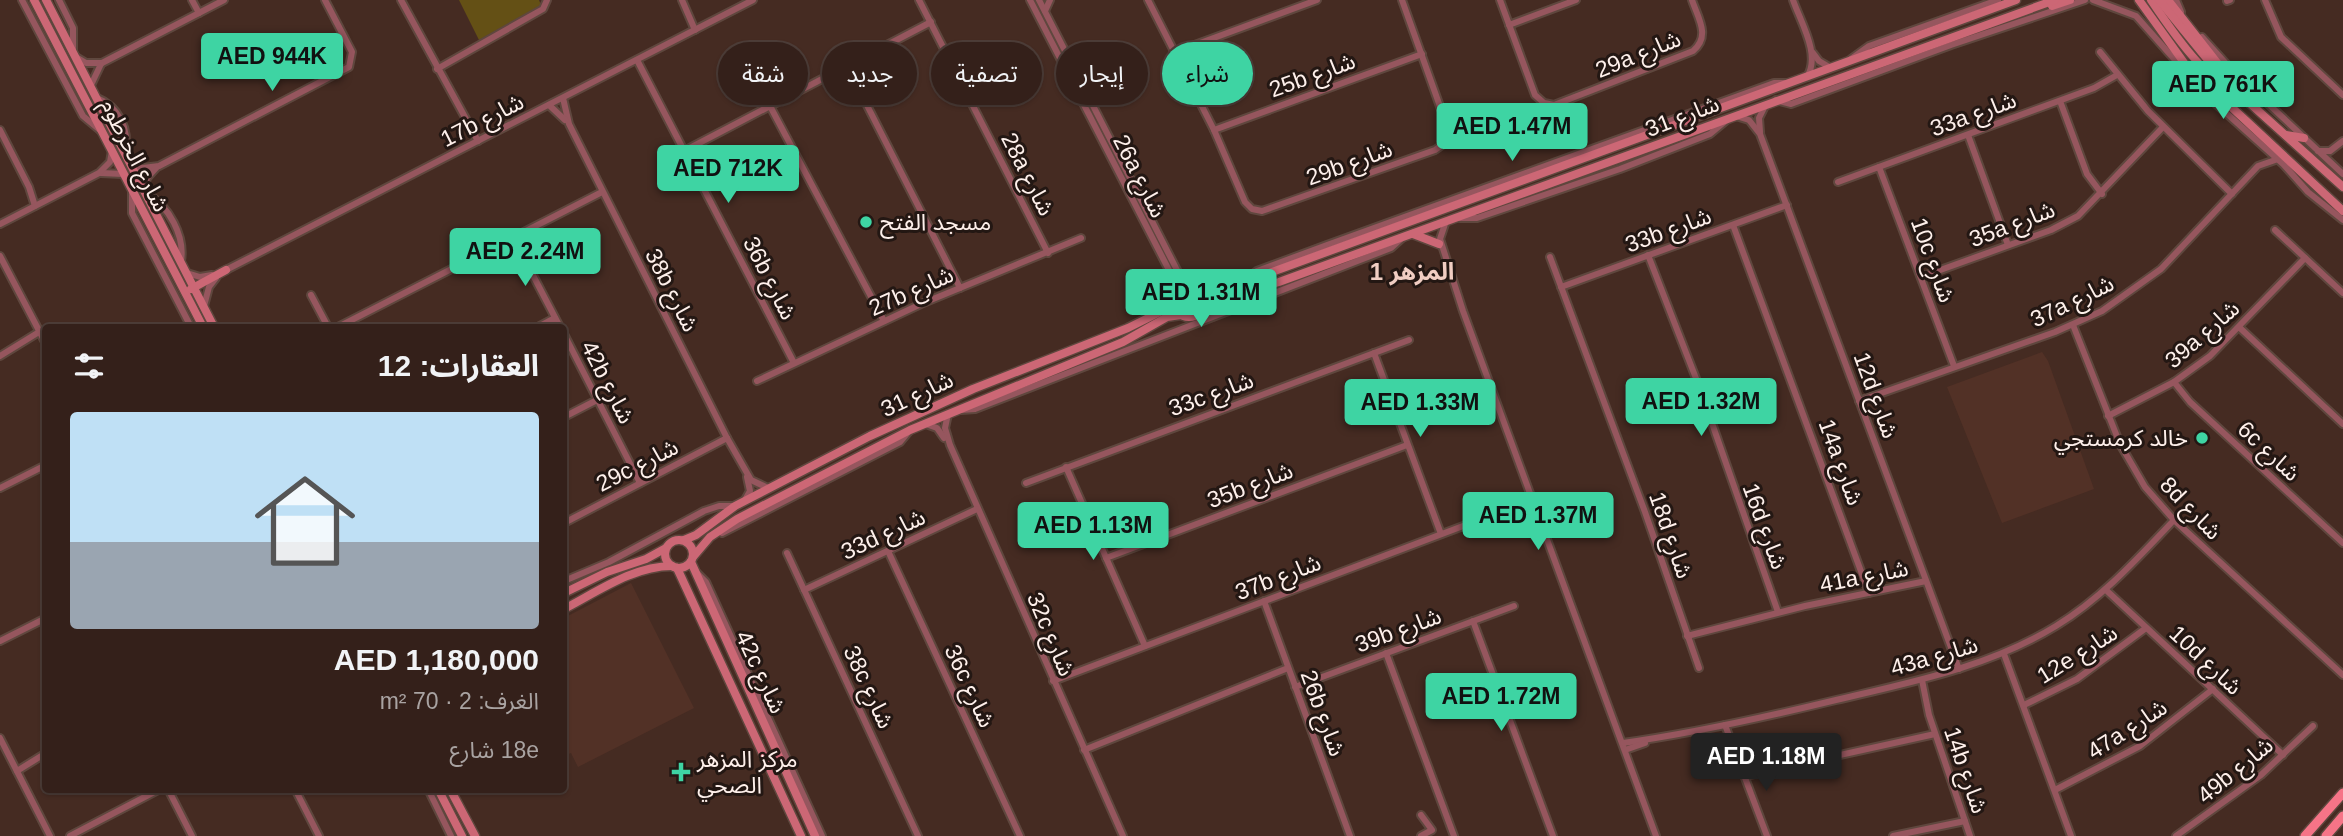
<!DOCTYPE html>
<html lang="ar">
<head>
<meta charset="utf-8">
<style>
	:root { --surface:#34201a; --page:#3c2823; --text:#f1f3f6; --muted:#a9a3a2; --line:#4e3e39; --accent:#3ed4a3 }
	body { margin:0; font-family:Helvetica,"Noto Sans Arabic",sans-serif; background:var(--page); color:var(--text); direction:rtl; height:100vh; display:flex; flex-direction:column; font-size:26px; white-space:nowrap }
	* { box-sizing:border-box; margin:0 }
	p { font-size:23px; color:var(--muted) }
	.icon { flex:none; width:38px; height:38px; fill:none; stroke:currentColor; stroke-width:2; stroke-linecap:round; stroke-linejoin:round }
	.map { position:relative; flex:1; overflow:hidden; direction:ltr }
	.details { position:absolute; left:42px; top:324px; width:525px; height:469px; display:flex; flex-direction:column; background:var(--surface); border-radius:7px; box-shadow:0 2px 5px #0004,0 0 0 2px var(--line); direction:rtl }
	.details>* { flex:none }
	.hud { position:absolute; left:588px; top:42px; width:665px; height:63px; direction:rtl; display:flex; gap:14px }
	.price { position:absolute; translate:-50% -60px; padding:0 16px; border-radius:7px; background:var(--accent); color:#111; font-size:23px; line-height:46px; filter:drop-shadow(0 2px 4px #0008) }
	.price::after { content:''; position:absolute; left:50%; top:42px; width:21px; height:16px; margin-left:-10px; background:inherit; clip-path:polygon(0 0,100% 0,50% 100%) }
	.price.on { background:#222; color:#fff }
	ul { padding:0; list-style:none }
	li { display:grid; align-content:center; gap:14px; height:371px; padding:0 28px }
	li span { display:grid; place-items:center; height:217px; border-radius:7px; color:#555 }
	li>.icon { margin-inline-start:auto }
	span .icon { width:126px; height:126px; fill:#fffc; stroke-width:1 }
	li b { font-size:30px }
	h2 { display:flex; justify-content:space-between; align-items:center; height:84px; padding:0 28px; font-size:30px }
	.tag { padding:0 24px; border-radius:32px; background:var(--surface); box-shadow:0 2px 5px #0004,0 0 0 2px var(--line); font-size:24px; line-height:63px }
	.tag.on { background:var(--accent); color:#111 }
	.map>svg:first-child { display:block }
</style>
</head>
<body>
<div class="map">
<svg width="2343" height="836" viewBox="0 0 2343 836">
	<rect width="100%" height="100%" fill="#452b22"/>
	<g fill="#523126">
		<path d="M 2042,352 L 2048,361 L 2094,489 L 2002,523 L 1947,387 Z"/>
		<path d="M 631,583 L 694,708 L 578,767 L 571,753 L 564,756 L 564,618 Z"/>
	</g>
	<path fill="#645015" d="M 459,0 L 539,0 L 541,5 L 479,40 Z"/>
	<g fill="none" stroke-linecap="round" stroke-linejoin="round">
		<g stroke="#5f473e" stroke-width="10">
			<g id="street">
				<path d="M 22,0 L 83,116 L 101,131"/>
				<path d="M 59,0 L 73,28 L 73,50"/>
				<path d="M 192,0 L 199,13"/>
				<path d="M 401,0 L 478,141"/>
				<path d="M 682,0 L 695,30"/>
				<path d="M 919,0 L 1048,253"/>
				<path d="M 1030,0 L 1172,276 L 1175,295"/>
				<path d="M 1039,0 L 1178,272 L 1190,286"/>
				<path d="M 1148,0 L 1214,130 L 1245,202 L 1252,209 L 1262,211 L 1435,150 L 1445,143 L 1447,126 L 1402,0"/>
				<path d="M 1500,0 L 1535,95 L 1544,103 L 1554,105 L 1693,51 C 1711,36 1698,18 1692,0"/>
				<path d="M 1793,0 C 1801,23 1821,55 1807,77"/>
				<path d="M 2093,0 L 2136,16 L 2206,95 L 2283,164 L 2308,192 L 2343,220"/>
				<path d="M 2176,0 L 2181,12"/>
				<path d="M 2265,0 L 2281,37 L 2343,95"/>
				<path d="M 2227,1 L 2230,0"/>
				<path d="M 1045,11 L 1050,0"/>
				<path d="M 1509,25 L 1576,0"/>
				<path d="M 2202,37 L 2231,69 L 2343,174"/>
				<path d="M 2100,52 L 2148,111 L 2232,194"/>
				<path d="M 1173,53 L 1317,0"/>
				<path d="M 1813,53 L 1819,61 L 1831,68"/>
				<path d="M 76,57 L 86,63 L 102,63 L 224,0"/>
				<path d="M 1851,59 L 1869,46 L 1998,0"/>
				<path d="M 637,60 L 794,363"/>
				<path d="M 847,66 L 960,288"/>
				<path d="M 437,69 L 543,9 L 547,0"/>
				<path d="M 91,85 L 101,64"/>
				<path d="M 97,98 C 117,106 131,129 124,151"/>
				<path d="M 563,98 L 569,124 L 727,438 L 751,480 L 768,488"/>
				<path d="M 1776,100 L 1791,104 L 1951,45 L 2085,0"/>
				<path d="M 2060,101 L 2087,174 L 2102,194"/>
				<path d="M 549,105 L 565,120"/>
				<path d="M 770,106 L 884,321"/>
				<path d="M 1736,116 L 1749,120 L 1760,134 L 1959,669"/>
				<path d="M 0,130 L 29,187 L 35,206"/>
				<path d="M 1214,130 L 1422,54"/>
				<path d="M 1760,132 L 1759,118 L 1765,106"/>
				<path d="M 1968,135 L 2008,245"/>
				<path d="M 684,151 L 931,22"/>
				<path d="M 2318,151 L 2330,151 L 2343,141"/>
				<path d="M 132,166 L 143,168 L 159,166 L 349,67 L 352,52 L 325,0"/>
				<path d="M 1879,167 L 1954,366"/>
				<path d="M 101,173 L 123,174"/>
				<path d="M 1838,182 L 2094,88 L 2117,75"/>
				<path d="M 144,189 L 147,178 L 157,167"/>
				<path d="M 132,191 L 132,213 L 191,327"/>
				<path d="M 147,194 C 169,206 185,236 181,261"/>
				<path d="M 1460,218 L 1477,218 L 1620,169 L 1710,134 L 1728,119"/>
				<path d="M 1446,221 L 1440,239 L 1463,311 L 1656,836"/>
				<path d="M 0,224 L 99,173 L 110,162 L 112,151"/>
				<path d="M 1733,225 L 1869,593"/>
				<path d="M 2275,230 L 2343,293"/>
				<path d="M 513,237 L 560,327"/>
				<path d="M 1648,255 L 1699,386 L 1778,612"/>
				<path d="M 0,256 L 46,344"/>
				<path d="M 1550,257 L 1645,512 L 1699,668"/>
				<path d="M 222,272 L 753,0"/>
				<path d="M 187,273 L 200,277 L 212,275"/>
				<path d="M 1921,277 L 2051,230 L 2078,216 L 2163,127"/>
				<path d="M 1244,281 L 1257,271 L 1327,245 L 1774,83 L 1790,83"/>
				<path d="M 1561,287 L 1787,205"/>
				<path d="M 311,295 L 328,327"/>
				<path d="M 204,306 L 209,287 L 216,278"/>
				<path d="M 2073,325 L 2120,444 L 2145,487 L 2174,520 L 2343,675"/>
				<path d="M 338,327 L 602,192"/>
				<path d="M 538,327 L 555,318"/>
				<path d="M 2240,328 L 2343,424"/>
				<path d="M 564,334 L 640,483"/>
				<path d="M 1374,353 L 1441,534"/>
				<path d="M 0,356 L 39,332"/>
				<path d="M 757,381 L 921,304 L 1081,238"/>
				<path d="M 2174,382 L 2190,402 L 2343,543"/>
				<path d="M 1859,401 L 2055,332 L 2102,311 L 2161,269 L 2258,166 L 2278,159"/>
				<path d="M 961,410 L 975,409 L 1391,248 L 1402,238"/>
				<path d="M 948,414 L 945,428 L 950,445 L 1123,836"/>
				<path d="M 2108,416 L 2174,382 L 2210,356 L 2305,258"/>
				<path d="M 564,417 L 597,400"/>
				<path d="M 926,424 L 937,428 L 944,438"/>
				<path d="M 1066,467 L 1145,646"/>
				<path d="M 1026,483 L 1409,340"/>
				<path d="M 0,488 L 46,465"/>
				<path d="M 745,500 L 750,491 L 747,477"/>
				<path d="M 564,523 L 727,438"/>
				<path d="M 722,533 L 900,442 L 910,430"/>
				<path d="M 888,551 L 1020,836"/>
				<path d="M 787,553 L 918,836"/>
				<path d="M 1106,558 L 1407,445"/>
				<path d="M 697,573 L 706,582 L 822,836"/>
				<path d="M 564,581 L 609,562 L 704,511 L 719,506 L 733,506"/>
				<path d="M 804,590 L 977,509"/>
				<path d="M 2106,590 L 2283,755"/>
				<path d="M 1264,601 L 1350,836"/>
				<path d="M 1473,621 L 1553,836"/>
				<path d="M 1687,636 L 1805,606 L 1926,581"/>
				<path d="M 0,641 L 46,618"/>
				<path d="M 1386,653 L 1454,836"/>
				<path d="M 2004,654 L 2071,836"/>
				<path d="M 1922,680 L 1929,715 L 1970,836"/>
				<path d="M 1053,681 L 1516,506 L 1532,497"/>
				<path d="M 1295,687 L 1514,606"/>
				<path d="M 2024,705 L 2077,679 L 2146,628"/>
				<path d="M 1725,725 L 1767,836"/>
				<path d="M 0,738 L 50,836"/>
				<path d="M 1623,743 C 1695,733 1766,717 1836,700 C 1912,682 1989,667 2056,626 C 2102,598 2137,559 2174,520"/>
				<path d="M 1084,750 L 1288,668"/>
				<path d="M 1625,750 L 1645,743"/>
				<path d="M 17,771 L 46,753"/>
				<path d="M 1745,776 L 1935,734"/>
				<path d="M 168,789 L 192,836"/>
				<path d="M 295,789 L 319,836"/>
				<path d="M 428,789 L 451,836"/>
				<path d="M 2055,790 L 2140,746 L 2213,689"/>
				<path d="M 1421,815 L 1432,830 L 1421,836"/>
				<path d="M 70,836 L 160,789"/>
				<path d="M 1893,836 L 1965,821"/>
				<path d="M 2176,836 L 2261,775 L 2313,726"/>
			</g>
		</g>
		<g stroke="#5f473e" stroke-width="11">
			<g id="secondary">
				<path d="M 34,0 L 203,327"/>
				<path d="M 46,0 L 214,327"/>
				<path d="M 2139,0 L 2185,64 L 2343,211"/>
				<path d="M 2151,0 C 2163,18 2205,81 2225,81 L 2222,69 L 2168,0"/>
				<path d="M 2159,0 L 2225,81 L 2343,187"/>
				<path d="M 2052,6 L 2070,0"/>
				<path d="M 2286,135 L 2304,138"/>
				<path d="M 1413,234 L 1439,244"/>
				<circle cx="1189" cy="302" r="15"/>
				<path d="M 191,289 L 226,270"/>
				<path d="M 1200,291 L 1219,290 L 1242,283 L 2016,0"/>
				<path d="M 1203,308 L 1215,300 L 1279,282 L 2055,0"/>
				<circle cx="679" cy="554" r="14"/>
				<path d="M 684,540 L 696,535 L 735,506 L 870,436 L 973,389 L 1128,328 L 1160,312 L 1174,299"/>
				<path d="M 693,557 L 710,537 L 737,519 L 910,430 L 1123,342 L 1167,317 L 1181,315"/>
				<path d="M 691,562 L 815,836"/>
				<path d="M 677,568 L 801,836"/>
				<path d="M 564,593 L 607,572 L 646,559 L 666,548"/>
				<path d="M 564,609 C 597,592 633,566 672,566"/>
				<path d="M 438,789 L 462,836"/>
				<path d="M 450,789 L 475,836"/>
			</g>
		</g>
		<g stroke="#5f473e" stroke-width="12">
			<g id="primary">
				<path d="M 2305,836 L 2343,793"/>
				<path d="M 2326,836 L 2343,816"/>
			</g>
		</g>
		<use href="#street" stroke="#96565e" stroke-width="6"/>
		<use href="#secondary" stroke="#cc6775" stroke-width="8"/>
		<use href="#primary" stroke="#f67487" stroke-width="9"/>
	</g>
	<g fill="#3ed4a3" stroke="#231713" stroke-width="2.5">
		<circle cx="866" cy="222" r="7"/>
		<circle cx="2202" cy="438" r="7"/>
		<path d="M677.5 761.5h7v7h7v7h-7v7h-7v-7h-7v-7h7z"/>
	</g>
	<g text-anchor="middle" dominant-baseline="central" stroke-width="6" stroke-linejoin="round" paint-order="stroke">
		<g font-size="23" fill="#fef0eb" stroke="#231713">
			<text transform="translate(1638 54) rotate(-22)">29a شارع</text>
			<text transform="translate(1312 75) rotate(-20)">25b شارع</text>
			<text transform="translate(1973 114) rotate(-20)">33a شارع</text>
			<text transform="translate(1682 116) rotate(-21)">شارع 31</text>
			<text transform="translate(482 120) rotate(-27)">17b شارع</text>
			<text transform="translate(135 155) rotate(63)">شارع الخرطوم</text>
			<text transform="translate(1349 163) rotate(-20)">29b شارع</text>
			<text transform="translate(1028 174) rotate(63)">28a شارع</text>
			<text transform="translate(1140 176) rotate(63)">26a شارع</text>
			<text transform="translate(2012 224) rotate(-21)">35a شارع</text>
			<text transform="translate(1668 230) rotate(-20)">33b شارع</text>
			<text transform="translate(1933 260) rotate(70)">10c شارع</text>
			<text transform="translate(770 278) rotate(63)">36b شارع</text>
			<text transform="translate(672 290) rotate(63)">38b شارع</text>
			<text transform="translate(911 291) rotate(-24)">27b شارع</text>
			<text transform="translate(2072 301) rotate(-26)">37a شارع</text>
			<text transform="translate(2202 334) rotate(-41)">39a شارع</text>
			<text transform="translate(608 382) rotate(63)">42b شارع</text>
			<text transform="translate(917 394) rotate(-25)">شارع 31</text>
			<text transform="translate(1211 394) rotate(-20)">33c شارع</text>
			<text transform="translate(1876 395) rotate(70)">12d شارع</text>
			<text transform="translate(2269 451) rotate(43)">6c شارع</text>
			<text transform="translate(1841 462) rotate(70)">14a شارع</text>
			<text transform="translate(637 465) rotate(-27)">29c شارع</text>
			<text transform="translate(1250 485) rotate(-21)">35b شارع</text>
			<text transform="translate(2191 508) rotate(46)">8d شارع</text>
			<text transform="translate(1765 526) rotate(70)">16d شارع</text>
			<text transform="translate(883 534) rotate(-25)">33d شارع</text>
			<text transform="translate(1671 535) rotate(71)">18d شارع</text>
			<text transform="translate(1864 576) rotate(-11)">41a شارع</text>
			<text transform="translate(1278 577) rotate(-21)">37b شارع</text>
			<text transform="translate(1398 630) rotate(-20)">39b شارع</text>
			<text transform="translate(1051 634) rotate(67)">32c شارع</text>
			<text transform="translate(2077 654) rotate(-32)">12e شارع</text>
			<text transform="translate(1934 656) rotate(-16)">43a شارع</text>
			<text transform="translate(2206 660) rotate(43)">10d شارع</text>
			<text transform="translate(761 672) rotate(65)">42c شارع</text>
			<text transform="translate(970 686) rotate(65)">36c شارع</text>
			<text transform="translate(869 687) rotate(65)">38c شارع</text>
			<text transform="translate(1323 713) rotate(70)">26b شارع</text>
			<text transform="translate(2127 729) rotate(-33)">47a شارع</text>
			<text transform="translate(1966 770) rotate(71)">14b شارع</text>
			<text transform="translate(2235 770) rotate(-39)">49b شارع</text>
		</g>
		<g font-size="23" fill="#fef0eb" stroke="#231713" text-anchor="start">
			<text x="880" y="222">مسجد الفتح</text>
			<text x="2188" y="438" text-anchor="end">خالد كرمستجي</text>
			<text x="697" y="759">مركز المزهر<tspan x="697" dy="26">الصحي</tspan></text>
		</g>
		<g font-size="24" font-weight="bold" fill="#f0cdc2" stroke="#231713">
			<text x="1412" y="271">المزهر 1</text>
		</g>
	</g>
</svg>
<b class="price" style="left:272px;top:93px">AED 944K</b>
<b class="price" style="left:2223px;top:121px">AED 761K</b>
<b class="price" style="left:1512px;top:163px">AED 1.47M</b>
<b class="price" style="left:728px;top:205px">AED 712K</b>
<b class="price" style="left:525px;top:288px">AED 2.24M</b>
<b class="price" style="left:1201px;top:329px">AED 1.31M</b>
<b class="price" style="left:1701px;top:438px">AED 1.32M</b>
<b class="price" style="left:1420px;top:439px">AED 1.33M</b>
<b class="price" style="left:1538px;top:552px">AED 1.37M</b>
<b class="price" style="left:1093px;top:562px">AED 1.13M</b>
<b class="price" style="left:1501px;top:733px">AED 1.72M</b>
<b class="price on" style="left:1766px;top:793px">AED 1.18M</b>
<div class="hud">
<a class="tag on">شراء</a>
<a class="tag">إيجار</a>
<a class="tag">تصفية</a>
<a class="tag">جديد</a>
<a class="tag">شقة</a>
</div>
<section class="details">
<h2>العقارات: 12<svg class="icon" aria-label="filters" viewBox="0 0 24 24"><path d="M4 7h16M4 17h16"/><circle cx="9" cy="7" r="2"/><circle cx="15" cy="17" r="2"/></svg></h2>
<ul>
<li><span style="background:linear-gradient(#bfe0f5 60%,#9aa5b1 0)"><svg class="icon" aria-label="home" viewBox="0 0 24 24"><path d="M3 11l9-7 9 7M6 9v11h12V9"/></svg></span><div><b>AED 1,180,000</b><p>الغرف: 2 · 70 m²</p><p>18e شارع</p></div></li>
</ul>
</section>
</div>
</body>
</html>
